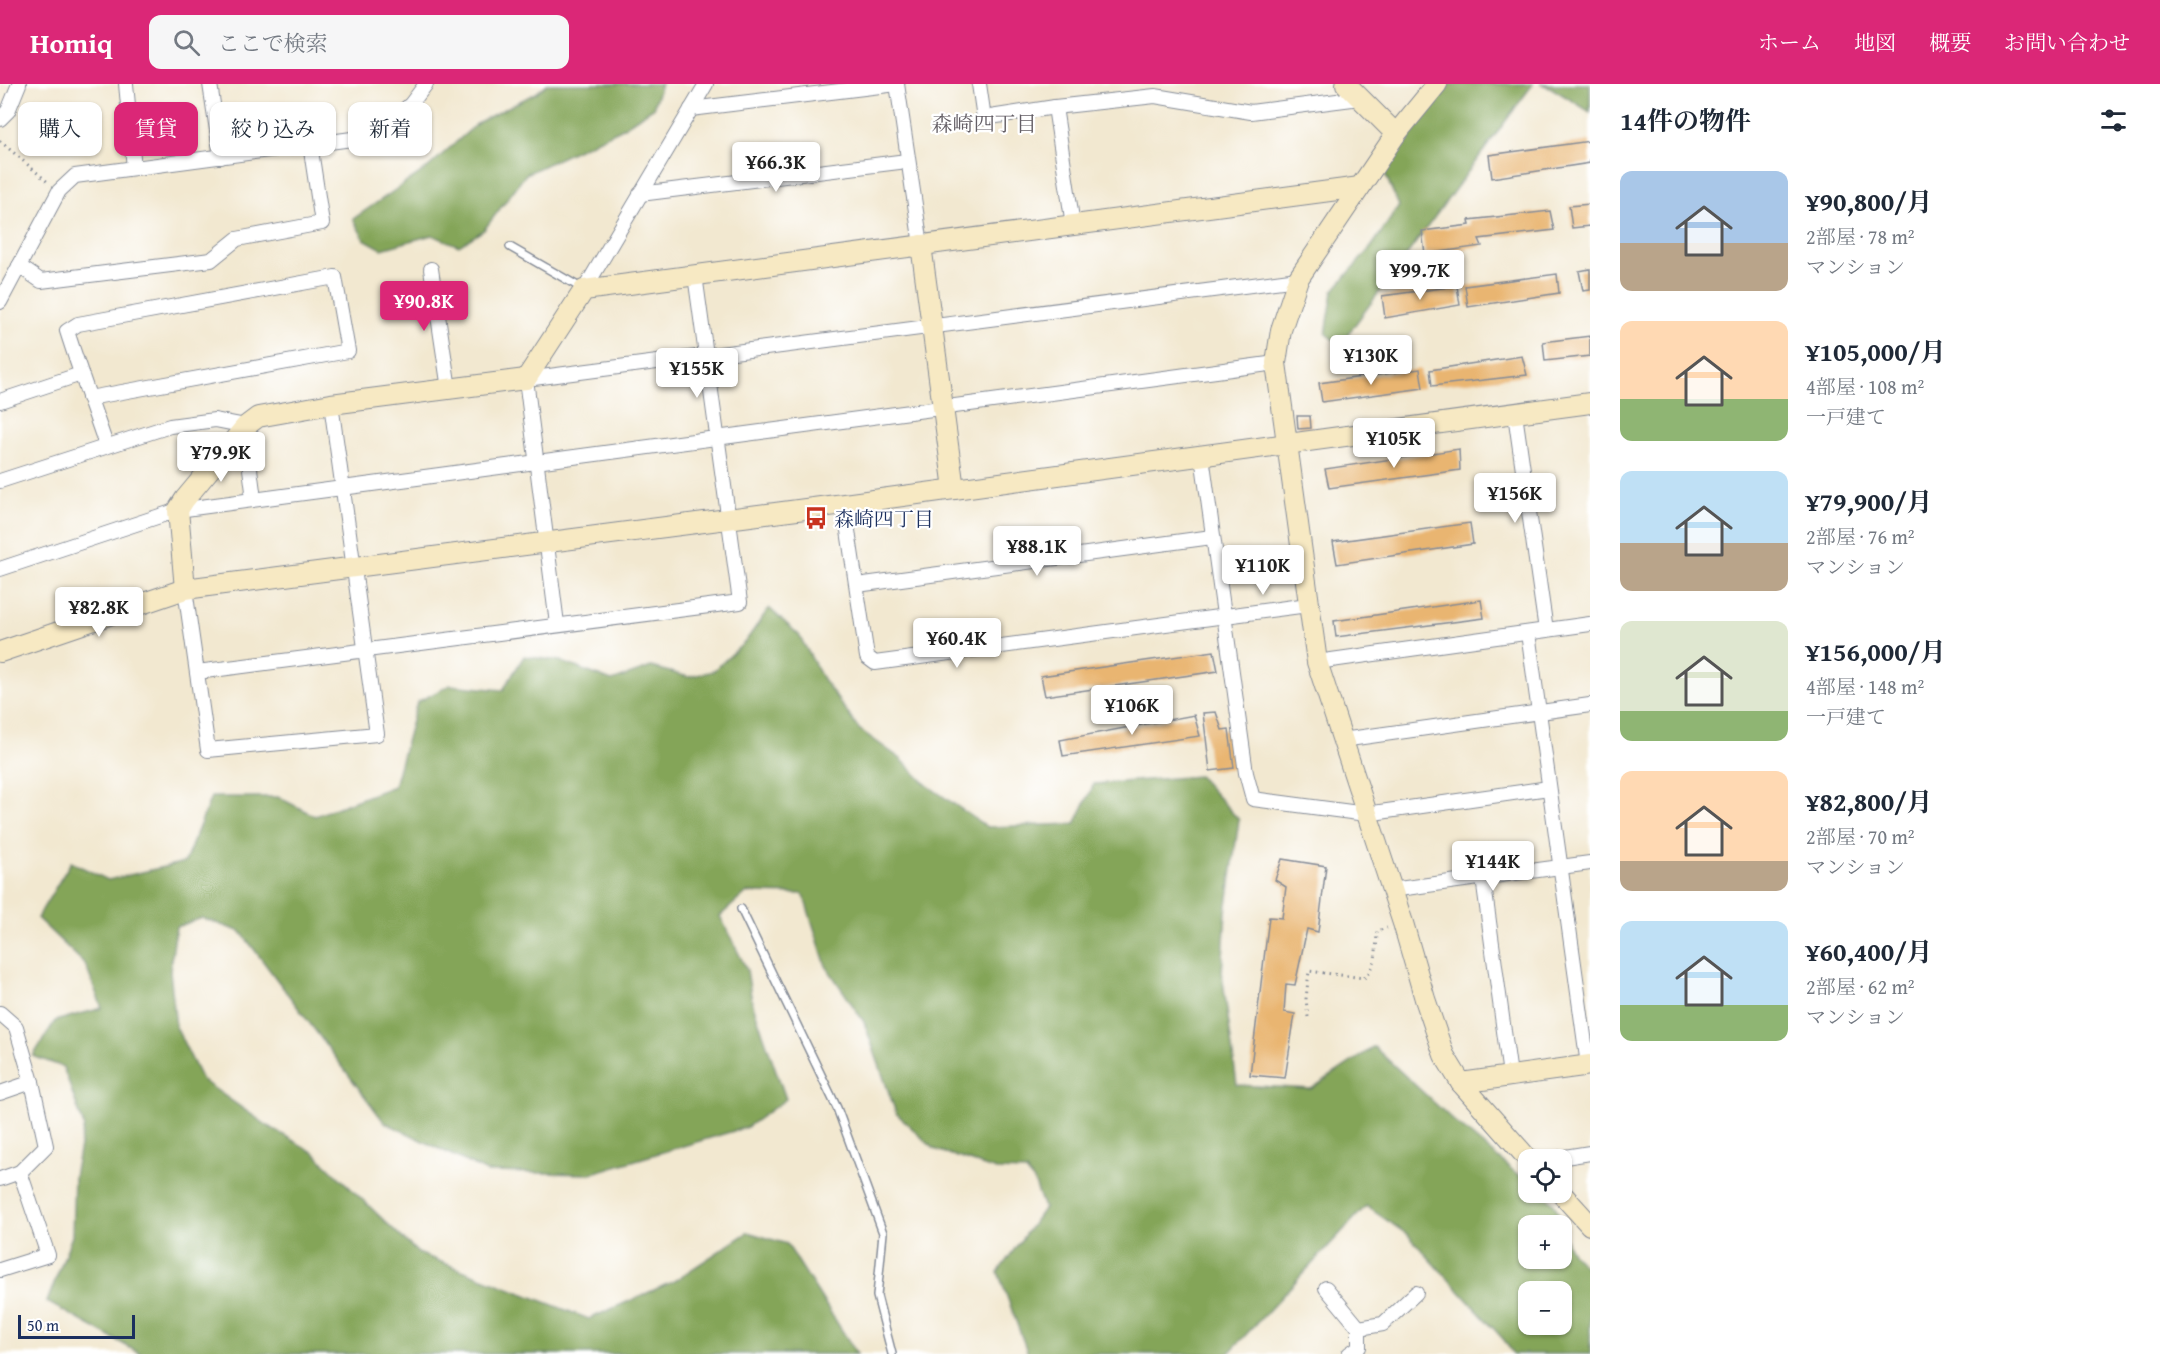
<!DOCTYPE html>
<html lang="ja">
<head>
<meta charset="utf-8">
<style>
	:root { --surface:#fff; --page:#f6f6f7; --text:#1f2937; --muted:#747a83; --accent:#db2777 }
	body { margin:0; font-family:"Gentium Book Plus","Noto Serif JP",serif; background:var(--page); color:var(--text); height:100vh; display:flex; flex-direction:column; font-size:22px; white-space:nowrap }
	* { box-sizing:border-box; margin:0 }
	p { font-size:20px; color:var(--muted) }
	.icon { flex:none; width:33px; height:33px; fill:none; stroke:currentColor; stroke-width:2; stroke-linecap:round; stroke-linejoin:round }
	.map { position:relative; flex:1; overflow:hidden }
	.drawer { display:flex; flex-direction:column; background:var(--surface); width:570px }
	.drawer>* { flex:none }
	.guide { position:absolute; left:18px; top:18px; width:570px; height:54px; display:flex; gap:12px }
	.buttons { position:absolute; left:1518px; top:1065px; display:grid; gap:12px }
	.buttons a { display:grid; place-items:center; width:54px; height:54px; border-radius:12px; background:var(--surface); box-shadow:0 2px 4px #0004; font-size:30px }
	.scale { position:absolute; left:18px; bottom:15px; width:117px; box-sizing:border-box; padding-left:6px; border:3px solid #1b2f5e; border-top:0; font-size:16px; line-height:21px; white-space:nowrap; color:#1b2f5e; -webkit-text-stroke:4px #fff; paint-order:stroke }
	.price { position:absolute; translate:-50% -51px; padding:0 14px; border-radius:6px; background:#fff; color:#222; font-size:20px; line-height:39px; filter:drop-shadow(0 2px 3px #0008) }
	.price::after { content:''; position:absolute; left:50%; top:36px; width:18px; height:14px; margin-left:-9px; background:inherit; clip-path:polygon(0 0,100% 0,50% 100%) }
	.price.active { background:var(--accent); color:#fff }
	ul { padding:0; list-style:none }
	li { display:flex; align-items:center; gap:18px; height:150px; padding:0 30px }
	li span { display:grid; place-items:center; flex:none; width:168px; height:120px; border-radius:12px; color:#555 }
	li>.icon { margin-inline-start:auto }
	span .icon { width:72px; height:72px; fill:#fffc; stroke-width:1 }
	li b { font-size:26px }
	h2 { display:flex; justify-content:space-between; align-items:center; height:72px; padding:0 30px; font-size:26px }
	.chip { padding:0 21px; border-radius:12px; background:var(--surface); box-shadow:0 2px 4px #0004; font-size:21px; line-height:54px }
	.chip.active { background:var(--accent); color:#fff }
	header { display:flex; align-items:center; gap:36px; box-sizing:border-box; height:84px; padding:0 30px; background:var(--accent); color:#fff }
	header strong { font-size:28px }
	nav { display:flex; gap:33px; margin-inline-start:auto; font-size:21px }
	.search { width:420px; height:54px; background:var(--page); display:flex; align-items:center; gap:15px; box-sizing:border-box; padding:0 21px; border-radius:12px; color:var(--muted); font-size:22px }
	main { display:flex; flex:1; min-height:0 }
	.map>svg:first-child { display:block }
</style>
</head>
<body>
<header>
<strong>Homiq</strong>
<div class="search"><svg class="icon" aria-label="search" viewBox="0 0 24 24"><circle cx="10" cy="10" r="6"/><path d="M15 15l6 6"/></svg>ここで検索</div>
<nav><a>ホーム</a><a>地図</a><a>概要</a><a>お問い合わせ</a></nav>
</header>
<main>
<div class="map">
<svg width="1590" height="1270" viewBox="0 0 1590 1270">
	<rect width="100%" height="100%" fill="#fff"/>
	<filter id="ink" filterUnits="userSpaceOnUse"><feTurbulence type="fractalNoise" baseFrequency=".0167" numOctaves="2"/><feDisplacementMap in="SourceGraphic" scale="12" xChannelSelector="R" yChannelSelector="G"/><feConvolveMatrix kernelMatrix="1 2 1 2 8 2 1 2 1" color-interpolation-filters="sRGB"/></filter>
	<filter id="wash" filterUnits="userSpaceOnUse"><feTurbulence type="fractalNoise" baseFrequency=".008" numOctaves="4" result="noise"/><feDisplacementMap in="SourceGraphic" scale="24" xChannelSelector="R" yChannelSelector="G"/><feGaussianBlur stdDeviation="1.35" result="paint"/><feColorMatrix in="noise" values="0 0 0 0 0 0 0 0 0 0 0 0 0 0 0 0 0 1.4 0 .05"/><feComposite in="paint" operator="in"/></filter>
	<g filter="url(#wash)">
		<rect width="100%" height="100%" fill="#f2e8d0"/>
		<g fill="#84a559" stroke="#506a5c" stroke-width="1.5" fill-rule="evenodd">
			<path d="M 547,0 L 661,0 L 653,24 L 621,45 L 526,90 L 484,146 L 459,162 L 432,151 L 382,165 L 364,155 L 353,135 L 427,84 L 479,38 L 536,9 Z"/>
			<path d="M 1448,0 L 1533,0 L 1340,261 L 1326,250 L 1333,207 L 1372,162 L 1399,122 L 1384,88 L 1407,47 Z"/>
			<path d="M 1540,0 L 1590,0 L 1590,28 L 1550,3 Z"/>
			<path d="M 769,524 L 799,551 L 823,595 L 859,645 L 901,675 L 927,701 L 987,743 L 1075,740 L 1094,700 L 1199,692 L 1239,736 L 1226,828 L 1222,889 L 1237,1001 L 1311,1005 L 1374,963 L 1454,1037 L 1528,1099 L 1528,1108 C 1566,1108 1557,1144 1571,1167 C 1575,1174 1584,1181 1590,1187 L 1590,1270 L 1513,1270 L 1504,1256 L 1408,1151 L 1366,1122 L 1228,1270 L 1028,1270 L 998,1188 L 1044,1124 L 1034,1097 L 1026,1087 L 996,1086 L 934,1065 L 896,1029 L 864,938 L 826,882 L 803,810 L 746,809 L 720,832 L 747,886 L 752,918 L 786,1015 L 747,1043 L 589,1090 L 487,1088 L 384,1038 L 241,848 L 202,834 L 176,843 L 170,887 L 176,943 L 202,996 L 268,1042 L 313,1068 L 418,1169 L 589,1235 L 674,1197 L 748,1148 L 787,1160 L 857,1270 L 141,1270 L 47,1218 L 72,1152 L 74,1092 L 84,1042 L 63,983 L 33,972 L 55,937 L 102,924 L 85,880 L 37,834 L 71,778 L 108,796 L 185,778 L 211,713 L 278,713 L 315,732 L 394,702 L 417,618 L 450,601 L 503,606 L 524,572 L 560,577 L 612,597 L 651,583 L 689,593 L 713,587 L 745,558 ZM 1528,1142 L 1562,1142 L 1562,1174 L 1528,1174 ZM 1528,1208 L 1562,1208 L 1562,1240 L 1528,1240 Z"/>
		</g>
		<g id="blocks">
			<g fill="#e9b571">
				<path d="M 1590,57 L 1590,79 L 1492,94 L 1489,71 Z"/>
				<path d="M 1590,120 L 1590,142 L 1572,144 L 1569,122 Z"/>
				<path d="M 1550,127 L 1554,146 L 1479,155 L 1482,162 L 1425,170 L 1422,147 L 1470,141 L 1469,136 Z"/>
				<path d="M 1590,185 L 1590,206 L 1583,207 L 1579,187 Z"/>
				<path d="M 1557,190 L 1559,209 L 1468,223 L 1465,202 Z"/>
				<path d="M 1457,202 L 1460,221 L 1385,234 L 1382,212 Z"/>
				<path d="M 1590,252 L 1590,272 L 1545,277 L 1543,258 Z"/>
				<path d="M 1522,272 L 1527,291 L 1432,302 L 1430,286 Z"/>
				<path d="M 1420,285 L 1423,304 L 1322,318 L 1319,299 Z"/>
				<path d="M 1297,332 L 1310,332 L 1311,344 L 1298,345 Z"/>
				<path d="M 1459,365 L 1460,386 L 1329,404 L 1325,385 Z"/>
				<path d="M 1470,439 L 1473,460 L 1337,480 L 1333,458 Z"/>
				<path d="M 1481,516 L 1484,534 L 1336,553 L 1334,537 Z"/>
				<path d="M 1214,567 L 1218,587 L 1045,612 L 1041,592 Z"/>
				<path d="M 1216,628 L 1222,646 L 1229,645 L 1234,684 L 1210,687 L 1203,629 Z"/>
				<path d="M 1194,631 L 1200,652 L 1063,672 L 1060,656 Z"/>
				<path d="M 1282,775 L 1326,782 L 1318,848 L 1307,845 L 1295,901 L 1286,900 L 1284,928 L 1295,930 L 1285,994 L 1250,991 L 1269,833 L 1282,834 L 1286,803 L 1275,796 Z"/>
			</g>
		</g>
	</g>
	<g filter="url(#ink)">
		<use href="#blocks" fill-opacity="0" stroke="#868c97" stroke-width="1.5"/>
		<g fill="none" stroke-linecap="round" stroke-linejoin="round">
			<g stroke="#868c97" stroke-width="10">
				<g id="lane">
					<path d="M 510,163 L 583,205"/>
					<path d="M 741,825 L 837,1024 L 883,1149 L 877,1212 L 892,1270"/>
				</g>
			</g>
			<g stroke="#868c97" stroke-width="16">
				<g id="street">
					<path d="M 126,0 L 134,84"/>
					<path d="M 210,0 L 221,73"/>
					<path d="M 897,0 L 921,161"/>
					<path d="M 979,0 L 984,34 L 1055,23 L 1155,12 L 1251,28 L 1360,14"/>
					<path d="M 1055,23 L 1073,141"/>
					<path d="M 691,25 L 897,0"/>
					<path d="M 0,35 L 8,27 L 19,0"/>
					<path d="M 640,110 L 907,77"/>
					<path d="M 19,182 L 41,197 L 211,176 L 237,155 L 322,139 L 310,60"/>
					<path d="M 431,185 L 449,305"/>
					<path d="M 584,206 L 706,0"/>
					<path d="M 0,218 L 59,107 L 75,92 L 352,55 L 381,47 L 411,20 L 426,0"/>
					<path d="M 89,314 L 348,267 L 335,193 L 78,240 L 67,247 C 79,285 93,323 106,361"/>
					<path d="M 0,317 L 81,290"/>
					<path d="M 1515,330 L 1546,546"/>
					<path d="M 235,353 L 247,363 L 253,407 L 249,416"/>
					<path d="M 1202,372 L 1246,689 L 1253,715 L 1366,730 L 1549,704"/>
					<path d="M 0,397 L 170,342 L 215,336 L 246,342"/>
					<path d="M 844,420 L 867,573 L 875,579 L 1308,521"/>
					<path d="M 0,485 L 178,426 L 1276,279"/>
					<path d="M 857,501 L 1212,453"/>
					<path d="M 185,505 L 208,666 L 377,650 L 331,320"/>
					<path d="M 557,540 L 526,295 L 1298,195"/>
					<path d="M 1528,549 L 1588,981"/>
					<path d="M 1317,578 L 1590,540"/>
					<path d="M 197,588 L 740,518 L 695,191"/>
					<path d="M 1342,656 L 1590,621"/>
					<path d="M 1483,794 L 1510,991"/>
					<path d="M 1391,806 L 1590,779"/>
					<path d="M 0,929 L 16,943 L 32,998 L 46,1062 L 20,1088 L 48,1171 L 0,1186"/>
					<path d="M 0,1009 L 32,998"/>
					<path d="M 1546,1076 L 1590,1069"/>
					<path d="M 0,1095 L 20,1088"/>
					<path d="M 1326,1204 L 1359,1244 L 1359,1263 L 1349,1270"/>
					<path d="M 1359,1244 L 1383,1240 L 1416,1209"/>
				</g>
			</g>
			<g stroke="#868c97" stroke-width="22">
				<g id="secondary">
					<path d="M 1346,0 L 1396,50"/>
					<path d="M 1437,0 L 1396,50 L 1298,195 L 1281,246 L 1276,279 L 1317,578 L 1403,839 L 1425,915 L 1444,971 L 1461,999 L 1529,1076"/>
					<path d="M 921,161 L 954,405"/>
					<path d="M 185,505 L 178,426 L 185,415 L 246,342 L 258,333 L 331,320 L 526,295 L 584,206 L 1360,103"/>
					<path d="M 0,568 L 185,505 L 844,420 L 1590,319"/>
					<path d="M 1461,999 L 1590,981"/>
					<path d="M 1560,1108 L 1590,1141"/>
				</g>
			</g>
			<g stroke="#868c97" stroke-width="3" stroke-dasharray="1.5 4.5" stroke-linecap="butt">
				<path d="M 0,57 L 49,99"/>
				<path d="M 1308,933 L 1306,915 L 1309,887 L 1364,894 C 1378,883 1376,863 1377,847 L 1387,844"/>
			</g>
			<use href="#lane" stroke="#fff" stroke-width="7"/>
			<use href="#street" stroke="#fff" stroke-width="14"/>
			<use href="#secondary" stroke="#f7e9c3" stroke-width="20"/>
		</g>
	</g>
	<defs>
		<g id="bus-bare" transform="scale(1.8)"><path d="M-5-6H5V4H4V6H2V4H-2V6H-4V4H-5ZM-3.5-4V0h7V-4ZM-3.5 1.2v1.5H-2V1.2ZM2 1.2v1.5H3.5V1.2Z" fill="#c8321e" stroke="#fff" stroke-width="2.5" paint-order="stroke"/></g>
	</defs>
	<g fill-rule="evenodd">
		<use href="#bus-bare" x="816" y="434"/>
	</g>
	<g text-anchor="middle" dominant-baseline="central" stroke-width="4.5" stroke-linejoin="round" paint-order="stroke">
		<g font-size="20" fill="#1b2f5e" stroke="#fff" text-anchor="start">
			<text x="834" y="434">森崎四丁目</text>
		</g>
		<g font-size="21" fill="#635e65" stroke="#fff">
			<text x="984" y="39">森崎四丁目</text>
		</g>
	</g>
</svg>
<div class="buttons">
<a><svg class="icon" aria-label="locate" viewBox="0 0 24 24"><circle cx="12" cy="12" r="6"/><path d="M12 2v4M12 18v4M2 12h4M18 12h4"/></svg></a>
<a>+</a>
<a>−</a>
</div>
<div class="scale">50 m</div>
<b class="price" style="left:776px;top:109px">¥66.3K</b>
<b class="price" style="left:1420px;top:217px">¥99.7K</b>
<b class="price active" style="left:424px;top:248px">¥90.8K</b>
<b class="price" style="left:1371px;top:302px">¥130K</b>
<b class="price" style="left:697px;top:315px">¥155K</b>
<b class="price" style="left:1394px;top:385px">¥105K</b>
<b class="price" style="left:221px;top:399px">¥79.9K</b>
<b class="price" style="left:1515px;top:440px">¥156K</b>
<b class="price" style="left:1037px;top:493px">¥88.1K</b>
<b class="price" style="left:1263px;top:512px">¥110K</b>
<b class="price" style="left:99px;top:554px">¥82.8K</b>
<b class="price" style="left:957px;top:585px">¥60.4K</b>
<b class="price" style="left:1132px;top:652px">¥106K</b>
<b class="price" style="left:1493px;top:808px">¥144K</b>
<div class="guide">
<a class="chip">購入</a>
<a class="chip active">賃貸</a>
<a class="chip">絞り込み</a>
<a class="chip">新着</a>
</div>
</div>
<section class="drawer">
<h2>14件の物件<svg class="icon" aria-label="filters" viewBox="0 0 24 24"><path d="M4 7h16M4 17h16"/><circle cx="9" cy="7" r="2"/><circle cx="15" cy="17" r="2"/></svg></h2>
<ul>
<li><span style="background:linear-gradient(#a9c7e8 60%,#b9a48a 0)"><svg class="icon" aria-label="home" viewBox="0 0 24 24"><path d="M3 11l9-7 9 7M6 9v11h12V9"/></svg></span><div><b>¥90,800/月</b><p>2部屋 · 78 m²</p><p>マンション</p></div></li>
<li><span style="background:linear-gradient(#ffd9b3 65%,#8fb573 0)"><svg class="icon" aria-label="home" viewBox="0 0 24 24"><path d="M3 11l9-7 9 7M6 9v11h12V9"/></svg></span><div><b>¥105,000/月</b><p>4部屋 · 108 m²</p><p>一戸建て</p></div></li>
<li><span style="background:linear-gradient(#bfe0f5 60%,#b9a48a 0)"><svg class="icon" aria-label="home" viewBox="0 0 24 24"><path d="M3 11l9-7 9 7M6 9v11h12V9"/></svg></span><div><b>¥79,900/月</b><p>2部屋 · 76 m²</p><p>マンション</p></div></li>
<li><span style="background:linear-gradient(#dfe7d0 75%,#8fb573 0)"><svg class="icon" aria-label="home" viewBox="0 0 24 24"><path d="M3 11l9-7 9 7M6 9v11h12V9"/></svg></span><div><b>¥156,000/月</b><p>4部屋 · 148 m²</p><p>一戸建て</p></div></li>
<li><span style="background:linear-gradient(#ffd9b3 75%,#b9a48a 0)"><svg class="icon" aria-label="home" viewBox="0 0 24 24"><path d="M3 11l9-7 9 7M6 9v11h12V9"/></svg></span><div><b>¥82,800/月</b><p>2部屋 · 70 m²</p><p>マンション</p></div></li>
<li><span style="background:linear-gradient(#bfe0f5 70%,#8fb573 0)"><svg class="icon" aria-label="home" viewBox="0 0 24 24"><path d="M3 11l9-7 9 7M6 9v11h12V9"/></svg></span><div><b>¥60,400/月</b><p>2部屋 · 62 m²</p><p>マンション</p></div></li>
</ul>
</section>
</main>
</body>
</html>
